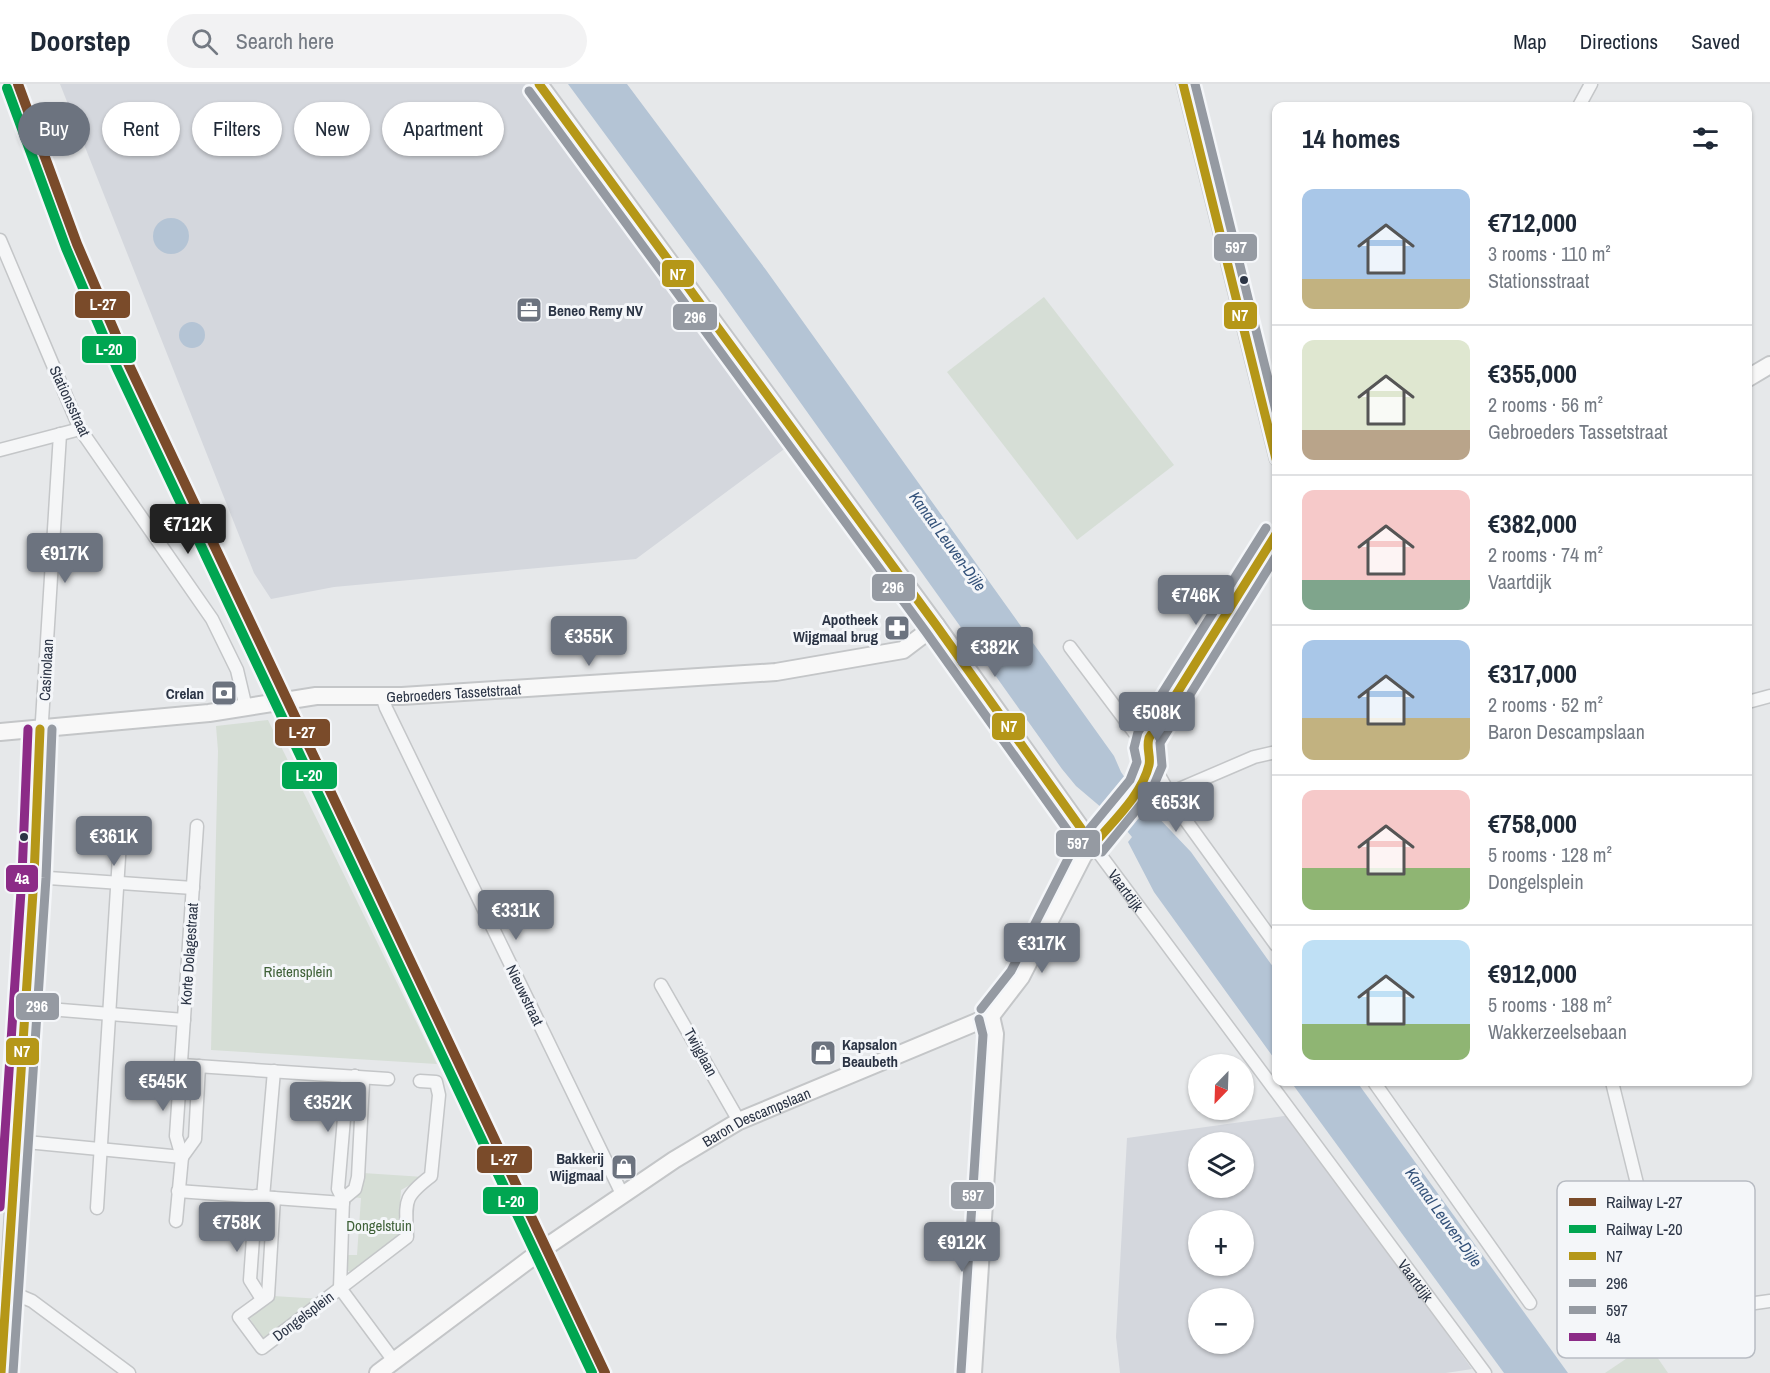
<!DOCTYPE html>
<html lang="en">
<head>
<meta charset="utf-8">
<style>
	:root { --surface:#fff; --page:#f2f2f3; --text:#1f2937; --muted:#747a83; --line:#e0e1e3; --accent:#6c737f }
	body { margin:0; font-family:"Archivo Narrow",sans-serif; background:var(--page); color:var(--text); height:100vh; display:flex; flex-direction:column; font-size:22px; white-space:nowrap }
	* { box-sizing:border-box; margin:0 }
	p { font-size:20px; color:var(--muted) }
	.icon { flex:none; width:33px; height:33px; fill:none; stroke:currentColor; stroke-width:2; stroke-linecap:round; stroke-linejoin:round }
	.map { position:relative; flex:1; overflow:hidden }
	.side { position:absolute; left:1272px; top:18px; width:480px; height:984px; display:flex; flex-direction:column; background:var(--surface); border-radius:12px; box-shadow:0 2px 4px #0004 }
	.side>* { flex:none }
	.top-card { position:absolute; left:18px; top:18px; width:570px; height:54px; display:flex; gap:12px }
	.needle { width:39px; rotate:203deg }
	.tools { position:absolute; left:1188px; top:970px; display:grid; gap:12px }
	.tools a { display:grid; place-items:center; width:66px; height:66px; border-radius:50%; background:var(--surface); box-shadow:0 2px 4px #0004; font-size:30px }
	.price { position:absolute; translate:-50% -51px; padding:0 14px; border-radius:6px; background:var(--accent); color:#fff; font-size:20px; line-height:39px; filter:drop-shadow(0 2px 3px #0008) }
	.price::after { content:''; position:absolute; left:50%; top:36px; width:18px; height:14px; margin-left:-9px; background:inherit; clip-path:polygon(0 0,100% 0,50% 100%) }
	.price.current { background:#222; color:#fff }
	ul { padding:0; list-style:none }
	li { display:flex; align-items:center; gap:18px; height:150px; padding:0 30px }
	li+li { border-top:2px solid var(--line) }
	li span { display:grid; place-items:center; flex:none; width:168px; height:120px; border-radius:12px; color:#555 }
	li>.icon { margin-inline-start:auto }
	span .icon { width:72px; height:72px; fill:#fffc; stroke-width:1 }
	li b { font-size:26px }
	h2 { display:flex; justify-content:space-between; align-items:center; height:72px; padding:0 30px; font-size:26px }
	.pill { padding:0 21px; border-radius:27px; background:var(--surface); box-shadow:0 2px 4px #0004; font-size:21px; line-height:54px }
	.pill.current { background:var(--accent); color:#fff }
	header { display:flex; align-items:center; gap:36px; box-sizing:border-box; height:84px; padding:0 30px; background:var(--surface); border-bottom:2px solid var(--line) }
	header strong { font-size:28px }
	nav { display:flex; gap:33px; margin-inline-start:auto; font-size:21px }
	.search { width:420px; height:54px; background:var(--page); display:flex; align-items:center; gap:15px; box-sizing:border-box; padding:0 21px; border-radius:33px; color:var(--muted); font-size:22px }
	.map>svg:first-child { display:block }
</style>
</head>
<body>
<header>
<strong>Doorstep</strong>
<div class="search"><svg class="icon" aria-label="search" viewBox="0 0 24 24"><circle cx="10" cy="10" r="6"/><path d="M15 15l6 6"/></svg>Search here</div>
<nav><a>Map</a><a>Directions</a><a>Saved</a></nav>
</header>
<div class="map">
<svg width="1770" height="1289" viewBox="0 0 1770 1289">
	<rect width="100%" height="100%" fill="#e6e8ea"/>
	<g fill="#d4d7dd" fill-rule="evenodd">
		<path d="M 60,0 L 525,0 L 787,363 L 636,475 L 334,503 L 271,515 L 254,489 Z"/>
		<path d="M 1291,1031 L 1472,1285 L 1446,1289 L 1120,1289 L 1116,1253 L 1127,1054 ZM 1198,1059 L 1244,1059 L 1244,1104 L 1198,1104 ZM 1198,1137 L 1244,1137 L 1244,1182 L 1198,1182 ZM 1198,1215 L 1244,1215 L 1244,1260 L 1198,1260 Z"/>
	</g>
	<g fill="#d6ded6">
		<path d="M 1044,213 L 1174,381 L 1077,456 L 947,288 Z"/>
		<path d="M 268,636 L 437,980 L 211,966 L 218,667 L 216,642 Z"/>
		<path d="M 363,1089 L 424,1093 L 401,1106 L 398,1154 L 351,1188 L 346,1186 L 347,1171 L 357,1171 L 361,1114 L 350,1113 L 362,1103 Z"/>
		<path d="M 273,1212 L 322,1215 L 264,1257 L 249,1233 L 271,1218 Z"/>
		<path d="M 1648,1260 L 1668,1289 L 1605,1289 Z"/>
	</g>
	<g fill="#b4c4d5">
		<path d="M 568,0 L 627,0 L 766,186 L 1114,672 L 1121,688 L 1136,710 L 1191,768 L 1276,887 L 1276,977 L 1154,808 L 1128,758 L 1132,753 L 1122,741 L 1076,702 L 1062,685 L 720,206 Z"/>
		<circle cx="171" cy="152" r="18"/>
		<circle cx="192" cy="251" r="13"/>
		<path d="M 1291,998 L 1357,998 L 1568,1289 L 1504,1289 Z"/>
	</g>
	<path fill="#e6e8ea" d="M 1129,695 L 1144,714 L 1122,745 L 1103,730 Z"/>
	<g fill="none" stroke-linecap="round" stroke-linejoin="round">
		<g stroke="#c4c6c8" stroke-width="15">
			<g id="street">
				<path d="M 1183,0 L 1276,375"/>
				<path d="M 1579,22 L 1591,0"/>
				<path d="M 0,156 L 80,345 L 212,535 L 237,586 L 246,624"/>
				<path d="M 0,366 L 80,345"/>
				<path d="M 1070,563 L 1137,652 L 1179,727 L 1276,861"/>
				<path d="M 382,612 L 386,624 L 623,1112"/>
				<path d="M 1748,618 L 1770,612"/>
				<path d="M 1170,709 L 1254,673 L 1276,668"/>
				<path id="s1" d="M 1093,761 L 1485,1289"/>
				<path d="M 34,793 L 193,804"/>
				<path d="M 661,901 L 739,1037"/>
				<path d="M 24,923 L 184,936"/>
				<path d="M 182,981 L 388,995"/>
				<path d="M 355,992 L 347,999 L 338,1105 L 343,1115 L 340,1204 L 394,1277"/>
				<path d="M 1374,998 L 1530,1219"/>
				<path d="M 1612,998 L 1646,1136 L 1660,1178 L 1671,1195 L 1692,1212 L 1712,1219 L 1741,1221 L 1770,1217"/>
				<path d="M 16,1057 L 182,1073"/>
				<path d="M 182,1073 L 195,1055 L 199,982"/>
				<path d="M 178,1107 L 343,1119"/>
				<path d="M 256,1112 L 250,1196 L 262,1215"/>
				<path d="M 263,1113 L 274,987"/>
				<path d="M 274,1114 L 268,1212 L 239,1233 L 262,1264 L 407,1153 C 406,1117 402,1114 431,1092 L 439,1011 L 436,998 L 420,997"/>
				<path d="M 343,1115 L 355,1105 L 358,1093 L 363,998 L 355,992"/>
				<path d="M 97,1124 L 121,741"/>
				<path d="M 176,1137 L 182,1073 L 176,1052 L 197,742"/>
				<path d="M 1,1204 L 32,1217 L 129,1289"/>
				<path d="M 1,1289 L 60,350"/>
			</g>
		</g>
		<g stroke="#c4c6c8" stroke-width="20">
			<g id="secondary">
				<path d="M 539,0 L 936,541 L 1093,761"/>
				<path d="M 1748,294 L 1770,281"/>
				<path id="s2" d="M 0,648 L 209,629 L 316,612 L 402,612 L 776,588 L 903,566 L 936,541"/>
				<path id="s3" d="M 378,1289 L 546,1163 L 674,1076 L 739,1037 L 991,932 L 1021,893 L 1083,772 L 1140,702 L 1150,679 L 1146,664 L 1149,654 L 1161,632 L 1276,450"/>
				<path d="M 973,1289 L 995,950 L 991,932"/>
			</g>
		</g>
		<use href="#street" stroke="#f5f6f7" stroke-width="12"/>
		<use href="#secondary" stroke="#f8f8f8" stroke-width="16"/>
		<g stroke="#f4f6f9" stroke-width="14">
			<g id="bus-1">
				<path d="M 539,0 L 936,541 L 1093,761"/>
				<path d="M 1183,0 L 1276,375"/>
				<path d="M 1093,761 C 1112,738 1142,711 1149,681 C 1151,672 1146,664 1149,654 L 1276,450"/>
				<path d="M 1,1289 L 34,793 L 40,645"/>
			</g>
		</g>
		<g stroke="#f4f6f9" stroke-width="14">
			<g id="bus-2">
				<path d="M 529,7 L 926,548 L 1083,768"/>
				<path d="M 1102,768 L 1151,708 L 1162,682 L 1160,659 L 1276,472"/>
				<path d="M 13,1289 L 46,794 L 52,645"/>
			</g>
		</g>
		<g stroke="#f4f6f9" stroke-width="14">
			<g id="bus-3">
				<path d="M 1195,0 L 1276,327"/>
				<path d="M 981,925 L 1011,887 L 1073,765 L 1130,696 L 1137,678 L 1134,664 L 1138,648 L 1266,444"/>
				<path d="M 961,1288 L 983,951 L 979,935"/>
			</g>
		</g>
		<g stroke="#f4f6f9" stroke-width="14">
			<path id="bus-4" d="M 0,1123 L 22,792 L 28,645"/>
		</g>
		<use href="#bus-1" stroke="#b59718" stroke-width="9"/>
		<use href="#bus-2" stroke="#959aa2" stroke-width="9"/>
		<use href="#bus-3" stroke="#959aa2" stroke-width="9"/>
		<use href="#bus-4" stroke="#8c2b87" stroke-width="9"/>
		<g stroke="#f4f6f9" stroke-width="15">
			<path id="rail-1" d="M 18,0 L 77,160 L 128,279 L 605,1289"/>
		</g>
		<g stroke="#f4f6f9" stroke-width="15">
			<path id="rail-2" d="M 7,4 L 66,164 L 117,284 L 592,1289"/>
		</g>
		<use href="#rail-1" stroke="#7a4b2a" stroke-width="10"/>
		<use href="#rail-2" stroke="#00a651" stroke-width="10"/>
	</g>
	<defs>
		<g id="office-square" transform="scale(1.35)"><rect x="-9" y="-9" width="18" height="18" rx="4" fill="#6c737f" stroke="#f4f6f9"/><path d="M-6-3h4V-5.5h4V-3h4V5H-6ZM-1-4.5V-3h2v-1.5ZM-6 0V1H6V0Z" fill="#fff"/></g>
		<g id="pharmacy-square" transform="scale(1.35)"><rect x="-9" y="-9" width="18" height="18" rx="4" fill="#6c737f" stroke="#f4f6f9"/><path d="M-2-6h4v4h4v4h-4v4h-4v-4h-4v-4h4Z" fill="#fff"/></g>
		<g id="bank-square" transform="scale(1.35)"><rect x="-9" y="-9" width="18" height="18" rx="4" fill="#6c737f" stroke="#f4f6f9"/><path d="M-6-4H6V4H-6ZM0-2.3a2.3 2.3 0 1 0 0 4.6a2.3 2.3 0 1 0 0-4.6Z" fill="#fff"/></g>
		<g id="shop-square" transform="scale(1.35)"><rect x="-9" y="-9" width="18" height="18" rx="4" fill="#6c737f" stroke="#f4f6f9"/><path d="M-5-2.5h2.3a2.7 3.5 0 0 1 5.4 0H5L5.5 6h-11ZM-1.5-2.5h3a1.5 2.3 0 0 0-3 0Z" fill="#fff"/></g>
	</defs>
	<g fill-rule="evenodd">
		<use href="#office-square" x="529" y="226"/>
		<use href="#pharmacy-square" x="897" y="544"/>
		<use href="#bank-square" x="224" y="609"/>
		<use href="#shop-square" x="823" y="969"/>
		<use href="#shop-square" x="624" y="1083"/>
	</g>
	<g fill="#2b3445" stroke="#f4f6f9" stroke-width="2">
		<circle cx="1244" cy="196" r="5"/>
		<circle cx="24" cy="753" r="5"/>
	</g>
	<g text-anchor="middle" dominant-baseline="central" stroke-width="6" stroke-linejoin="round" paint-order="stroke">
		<g font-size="15" font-weight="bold" fill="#2b3445" stroke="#f4f6f9" text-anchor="end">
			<text x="548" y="226" text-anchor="start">Beneo Remy NV</text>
			<text x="878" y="535">Apotheek<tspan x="878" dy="17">Wijgmaal brug</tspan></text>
			<text x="204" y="609">Crelan</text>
			<text x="842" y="960" text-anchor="start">Kapsalon<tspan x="842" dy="17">Beaubeth</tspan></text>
			<text x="604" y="1074">Bakkerij<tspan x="604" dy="17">Wijgmaal</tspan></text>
		</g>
		<g font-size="15" fill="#2b3445" stroke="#f4f6f9">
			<text transform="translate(70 317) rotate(65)">Stationsstraat</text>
			<text transform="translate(46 586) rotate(-87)">Casinolaan</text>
			<text stroke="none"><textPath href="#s2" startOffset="456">Gebroeders Tassetstraat</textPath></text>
			<text stroke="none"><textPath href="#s1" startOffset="56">Vaartdijk</textPath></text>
			<text transform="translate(189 870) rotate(-86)">Korte Dolagestraat</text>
			<text transform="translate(525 911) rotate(64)">Nieuwstraat</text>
			<text transform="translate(701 968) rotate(61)">Twijglaan</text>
			<text stroke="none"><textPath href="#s3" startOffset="458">Baron Descampslaan</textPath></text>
			<text stroke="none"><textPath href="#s1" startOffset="542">Vaartdijk</textPath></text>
			<text transform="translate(303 1232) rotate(-37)">Dongelsplein</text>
		</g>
		<g font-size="15" fill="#3f6138" stroke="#f4f6f9">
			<text x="298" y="887">Rietensplein</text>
			<text x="379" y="1141">Dongelstuin</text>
		</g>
		<g font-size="16" font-style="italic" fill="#34527a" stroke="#f4f6f9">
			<text transform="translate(948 457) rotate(54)">Kanaal Leuven-Dijle</text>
			<text transform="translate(1444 1133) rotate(54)">Kanaal Leuven-Dijle</text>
		</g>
	</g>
	<rect x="1557" y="1097" width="198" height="177" rx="9" fill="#f4f6f9" stroke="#b8bcc3" stroke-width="1.5"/>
	<rect x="1569" y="1114" width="27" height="8" fill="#7a4b2a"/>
	<rect x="1569" y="1141" width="27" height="8" fill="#00a651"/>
	<rect x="1569" y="1168" width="27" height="8" fill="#b59718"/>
	<rect x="1569" y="1195" width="27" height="8" fill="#959aa2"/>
	<rect x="1569" y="1222" width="27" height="8" fill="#959aa2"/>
	<rect x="1569" y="1249" width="27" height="8" fill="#8c2b87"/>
	<g font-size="16" fill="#2b3445">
		<text x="1606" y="1124">Railway L-27</text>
		<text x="1606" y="1151">Railway L-20</text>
		<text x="1606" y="1178">N7</text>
		<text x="1606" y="1205">296</text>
		<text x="1606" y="1232">597</text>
		<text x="1606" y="1259">4a</text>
	</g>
	<g stroke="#f4f6f9" stroke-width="2">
		<rect x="1213" y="149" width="45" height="29" rx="6" fill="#959aa2"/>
		<rect x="661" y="175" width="34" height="29" rx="6" fill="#b59718"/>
		<rect x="74" y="206" width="57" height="29" rx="6" fill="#7a4b2a"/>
		<rect x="1223" y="217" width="35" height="29" rx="6" fill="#b59718"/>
		<rect x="672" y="219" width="46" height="28" rx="6" fill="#959aa2"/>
		<rect x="81" y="251" width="56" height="29" rx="6" fill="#00a651"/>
		<rect x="871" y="489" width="45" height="29" rx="6" fill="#959aa2"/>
		<rect x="991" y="628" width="35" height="29" rx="6" fill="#b59718"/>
		<rect x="274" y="634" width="57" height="29" rx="6" fill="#7a4b2a"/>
		<rect x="281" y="677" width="57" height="29" rx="6" fill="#00a651"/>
		<rect x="1055" y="745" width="46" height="29" rx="6" fill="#959aa2"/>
		<rect x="5" y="780" width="34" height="29" rx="6" fill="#8c2b87"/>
		<rect x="15" y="908" width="45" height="29" rx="6" fill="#959aa2"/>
		<rect x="5" y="953" width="35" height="29" rx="6" fill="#b59718"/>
		<rect x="476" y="1061" width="57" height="29" rx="6" fill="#7a4b2a"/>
		<rect x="950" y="1097" width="45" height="29" rx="6" fill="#959aa2"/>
		<rect x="482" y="1102" width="57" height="29" rx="6" fill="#00a651"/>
	</g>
	<g font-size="16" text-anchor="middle" font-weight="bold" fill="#fff">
		<text x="1236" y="169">597</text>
		<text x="678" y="196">N7</text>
		<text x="103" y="226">L-27</text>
		<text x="1240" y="237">N7</text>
		<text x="695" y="239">296</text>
		<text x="109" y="271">L-20</text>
		<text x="893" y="509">296</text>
		<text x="1009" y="648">N7</text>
		<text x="302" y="654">L-27</text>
		<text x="309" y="697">L-20</text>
		<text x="1078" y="765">597</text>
		<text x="22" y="800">4a</text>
		<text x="37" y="928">296</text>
		<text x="22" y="973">N7</text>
		<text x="504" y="1081">L-27</text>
		<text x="973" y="1117">597</text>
		<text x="511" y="1123">L-20</text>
	</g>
</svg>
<div class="tools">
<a><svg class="needle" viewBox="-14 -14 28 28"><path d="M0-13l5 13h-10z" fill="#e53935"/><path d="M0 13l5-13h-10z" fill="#747a83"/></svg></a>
<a><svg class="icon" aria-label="layers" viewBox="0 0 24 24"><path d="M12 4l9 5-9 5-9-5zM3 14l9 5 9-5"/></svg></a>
<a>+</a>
<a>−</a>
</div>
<b class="price current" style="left:188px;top:471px">€712K</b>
<b class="price" style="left:65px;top:500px">€917K</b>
<b class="price" style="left:1196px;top:542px">€746K</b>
<b class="price" style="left:589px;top:583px">€355K</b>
<b class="price" style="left:995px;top:594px">€382K</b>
<b class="price" style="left:1157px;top:659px">€508K</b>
<b class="price" style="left:1176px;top:749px">€653K</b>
<b class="price" style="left:114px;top:783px">€361K</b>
<b class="price" style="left:516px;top:857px">€331K</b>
<b class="price" style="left:1042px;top:890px">€317K</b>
<b class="price" style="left:163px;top:1028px">€545K</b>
<b class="price" style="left:328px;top:1049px">€352K</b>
<b class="price" style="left:237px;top:1169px">€758K</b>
<b class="price" style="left:962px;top:1189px">€912K</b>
<div class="top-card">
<a class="pill current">Buy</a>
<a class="pill">Rent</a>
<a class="pill">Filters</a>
<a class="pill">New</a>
<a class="pill">Apartment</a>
</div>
<section class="side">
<h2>14 homes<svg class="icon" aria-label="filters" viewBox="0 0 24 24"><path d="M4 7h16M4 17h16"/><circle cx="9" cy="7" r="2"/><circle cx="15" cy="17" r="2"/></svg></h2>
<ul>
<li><span style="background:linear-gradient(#a9c7e8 75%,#c2b280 0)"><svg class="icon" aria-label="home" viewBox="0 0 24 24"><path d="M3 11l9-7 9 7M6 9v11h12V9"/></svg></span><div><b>€712,000</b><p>3 rooms · 110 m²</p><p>Stationsstraat</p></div></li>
<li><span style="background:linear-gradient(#dfe7d0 75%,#b9a48a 0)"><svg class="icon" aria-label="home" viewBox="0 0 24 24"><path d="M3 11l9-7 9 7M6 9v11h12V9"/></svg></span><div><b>€355,000</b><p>2 rooms · 56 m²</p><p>Gebroeders Tassetstraat</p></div></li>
<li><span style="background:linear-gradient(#f6c9c9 75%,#7fa58c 0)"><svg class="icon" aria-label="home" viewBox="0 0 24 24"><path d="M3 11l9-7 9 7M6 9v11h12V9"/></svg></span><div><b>€382,000</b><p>2 rooms · 74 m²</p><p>Vaartdijk</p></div></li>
<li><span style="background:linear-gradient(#a9c7e8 65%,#c2b280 0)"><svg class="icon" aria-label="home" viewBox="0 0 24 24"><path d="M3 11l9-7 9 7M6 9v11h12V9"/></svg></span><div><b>€317,000</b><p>2 rooms · 52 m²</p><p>Baron Descampslaan</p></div></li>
<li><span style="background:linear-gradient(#f6c9c9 65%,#8fb573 0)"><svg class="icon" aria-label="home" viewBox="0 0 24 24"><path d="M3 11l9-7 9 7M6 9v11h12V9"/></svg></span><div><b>€758,000</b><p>5 rooms · 128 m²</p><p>Dongelsplein</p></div></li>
<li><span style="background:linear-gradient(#bfe0f5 70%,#8fb573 0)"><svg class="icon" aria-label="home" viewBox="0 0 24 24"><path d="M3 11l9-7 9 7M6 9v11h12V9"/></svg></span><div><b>€912,000</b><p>5 rooms · 188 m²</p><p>Wakkerzeelsebaan</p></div></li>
</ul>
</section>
</div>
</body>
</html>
